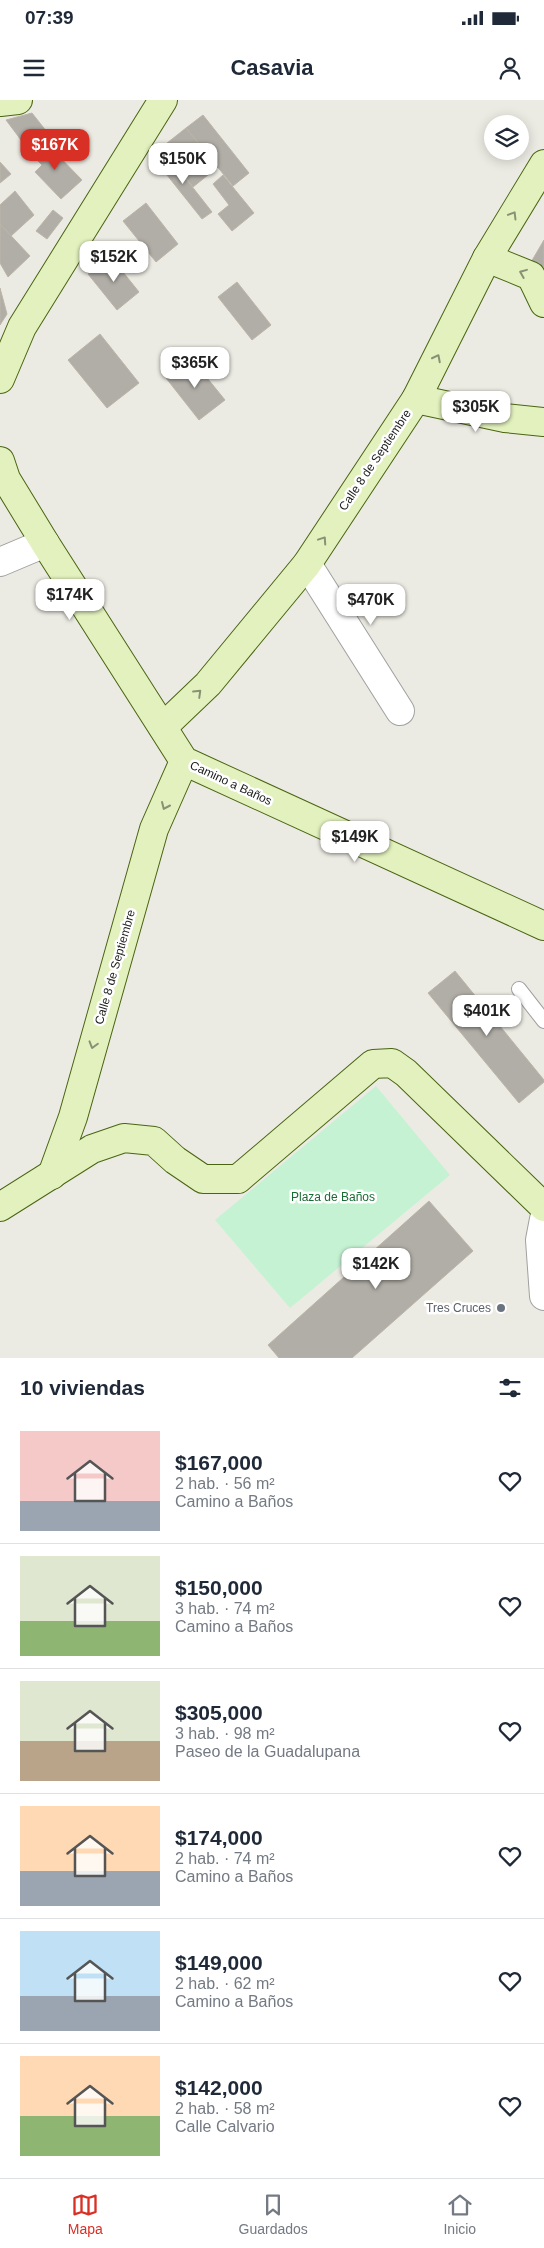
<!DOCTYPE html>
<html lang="es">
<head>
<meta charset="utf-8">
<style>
	:root { --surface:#fff; --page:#f2f2f3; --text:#1f2937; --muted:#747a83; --line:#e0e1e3; --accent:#d93025 }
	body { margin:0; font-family:Arial,sans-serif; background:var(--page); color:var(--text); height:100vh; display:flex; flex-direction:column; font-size:19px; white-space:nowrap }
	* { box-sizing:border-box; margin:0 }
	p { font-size:16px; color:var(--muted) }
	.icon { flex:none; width:28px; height:28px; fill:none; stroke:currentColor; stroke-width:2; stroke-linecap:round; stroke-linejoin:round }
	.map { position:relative; height:1258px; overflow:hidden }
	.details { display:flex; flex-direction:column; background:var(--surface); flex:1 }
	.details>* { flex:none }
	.tools { position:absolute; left:484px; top:15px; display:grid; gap:10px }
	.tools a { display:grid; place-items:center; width:45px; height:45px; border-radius:50%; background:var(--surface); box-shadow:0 2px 12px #0003; font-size:25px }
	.price { position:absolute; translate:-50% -42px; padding:0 11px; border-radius:10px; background:#fff; color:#222; font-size:16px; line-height:32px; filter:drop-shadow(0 1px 2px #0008) }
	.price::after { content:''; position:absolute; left:50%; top:30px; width:15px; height:11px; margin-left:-8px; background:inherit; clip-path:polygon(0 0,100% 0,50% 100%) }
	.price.selected { background:var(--accent); color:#fff }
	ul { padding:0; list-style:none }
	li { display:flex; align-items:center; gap:15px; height:125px; padding:0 20px }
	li+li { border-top:1px solid var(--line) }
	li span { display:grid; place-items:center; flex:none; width:140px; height:100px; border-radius:0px; color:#555 }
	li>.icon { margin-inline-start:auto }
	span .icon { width:60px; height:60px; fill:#fffc; stroke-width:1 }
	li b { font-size:21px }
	h2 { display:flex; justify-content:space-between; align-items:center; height:60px; padding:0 20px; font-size:21px }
	.status { display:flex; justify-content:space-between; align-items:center; height:35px; padding:0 25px; background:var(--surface); direction:ltr }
	.status svg { height:14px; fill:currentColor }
	header { display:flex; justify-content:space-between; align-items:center; height:65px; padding:0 20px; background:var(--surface); font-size:22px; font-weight:700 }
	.tabs { display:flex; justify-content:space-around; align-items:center; height:70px; border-top:1px solid var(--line); background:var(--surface); font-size:14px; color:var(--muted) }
	.tabs a { display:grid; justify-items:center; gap:2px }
	.tabs .selected { color:var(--accent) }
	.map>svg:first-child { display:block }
</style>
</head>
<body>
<div class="status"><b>07:39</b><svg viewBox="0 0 49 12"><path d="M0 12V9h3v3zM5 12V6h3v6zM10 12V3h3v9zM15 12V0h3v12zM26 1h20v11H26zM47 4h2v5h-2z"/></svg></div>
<header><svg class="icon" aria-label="menu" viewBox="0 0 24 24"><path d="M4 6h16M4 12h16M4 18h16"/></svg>Casavia<svg class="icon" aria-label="person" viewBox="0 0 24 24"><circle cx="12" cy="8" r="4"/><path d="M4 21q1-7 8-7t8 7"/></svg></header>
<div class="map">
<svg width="544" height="1258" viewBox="0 0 544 1258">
	<rect width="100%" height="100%" fill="#ecebe3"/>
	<path fill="#c5f2d3" d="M 376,986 L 450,1075 L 290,1208 L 215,1120 Z"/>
	<g fill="#b1aea7" stroke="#bcb5a8">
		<path d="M 32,13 L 47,32 L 27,48 L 6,20 Z"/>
		<path d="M 203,15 L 249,73 L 233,86 L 186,28 Z"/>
		<path d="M 186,28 L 218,67 L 193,87 L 162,47 Z"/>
		<path d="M 45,42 L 82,80 L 61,99 L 35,72 L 42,65 L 32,55 Z"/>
		<path d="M 165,52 L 212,112 L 202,119 L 155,60 Z"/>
		<path d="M 0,62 L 11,74 L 0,83 Z"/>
		<path d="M 223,75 L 254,113 L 232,131 L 218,114 L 229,105 L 213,84 Z"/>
		<path d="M 15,91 L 34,115 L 11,136 L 0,124 L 0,105 Z"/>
		<path d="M 146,103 L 178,144 L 156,162 L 123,121 Z"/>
		<path d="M 53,110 L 63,118 L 47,139 L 36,131 Z"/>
		<path d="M 0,124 L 30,156 L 8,177 L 0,163 Z"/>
		<path d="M 544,140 L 544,199 L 527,169 Z"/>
		<path d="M 111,157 L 139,192 L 117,210 L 88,174 Z"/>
		<path d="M 237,182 L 271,225 L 252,240 L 218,197 Z"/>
		<path d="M 0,188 L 7,214 L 0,225 Z"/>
		<path d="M 100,234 L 139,283 L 107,308 L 68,260 Z"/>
		<path d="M 191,258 L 225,300 L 199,320 L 166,278 Z"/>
		<path d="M 455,871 L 544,980 L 544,982 L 519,1003 L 428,893 Z"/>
		<path d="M 429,1101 L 473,1151 L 352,1258 L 279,1258 L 268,1245 Z"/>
	</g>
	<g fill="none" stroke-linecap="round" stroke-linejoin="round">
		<g stroke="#a0a0a0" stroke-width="16">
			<path id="lane" d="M 519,889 L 544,921"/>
		</g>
		<g stroke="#a0a0a0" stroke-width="30">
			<g id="street">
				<path d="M 0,462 L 45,443"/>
				<path d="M 307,464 L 400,611"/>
				<path d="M 544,1119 L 540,1140 L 544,1196"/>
			</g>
		</g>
		<g stroke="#496512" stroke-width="30">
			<g id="secondary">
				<path d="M 0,2 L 18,0"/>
				<path d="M 487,158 L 531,176 L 544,203"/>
				<path d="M 0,279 L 22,227 L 163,0"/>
				<path d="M 416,299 L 505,318 L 544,322"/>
				<path d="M 0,361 L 6,379 L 45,443 L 184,661 L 544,826"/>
				<path d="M 163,627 L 208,584 L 307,464 L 416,299 L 487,158 L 544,64"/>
				<path d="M 52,1075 L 73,1017 L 154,729 L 184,661"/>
				<path d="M 0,1107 L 92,1049 L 124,1038 L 154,1041 L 175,1060 L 203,1079 L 238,1079 L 373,964 L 392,963 L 406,973 L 544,1107"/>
			</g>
		</g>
		<use href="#lane" stroke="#fff" stroke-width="14"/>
		<use href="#street" stroke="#fff" stroke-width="28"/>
		<use href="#secondary" stroke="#e2f1bd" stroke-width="28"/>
	</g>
	<defs><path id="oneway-chevron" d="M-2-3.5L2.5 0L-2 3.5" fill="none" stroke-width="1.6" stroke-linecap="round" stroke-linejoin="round" transform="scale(1.25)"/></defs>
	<g stroke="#899175">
		<use href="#oneway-chevron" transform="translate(513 115) rotate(-59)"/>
		<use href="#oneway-chevron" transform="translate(523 173) rotate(-158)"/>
		<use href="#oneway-chevron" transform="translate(437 258) rotate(-63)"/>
		<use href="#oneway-chevron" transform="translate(323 440) rotate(-56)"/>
		<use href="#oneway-chevron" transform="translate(198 593) rotate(-44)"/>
		<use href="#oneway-chevron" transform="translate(165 706) rotate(114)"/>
		<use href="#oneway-chevron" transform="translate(93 945) rotate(106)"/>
	</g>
	<circle fill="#6b7280" stroke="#fff" stroke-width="2" cx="501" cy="1208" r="5"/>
	<g text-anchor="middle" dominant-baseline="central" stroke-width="5" stroke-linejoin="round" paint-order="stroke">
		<g font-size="12" fill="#1c1c1c" stroke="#fff">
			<text transform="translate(375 360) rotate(-56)">Calle 8 de Septiembre</text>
			<text transform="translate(231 683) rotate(25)">Camino a Baños</text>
			<text transform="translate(115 867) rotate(-74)">Calle 8 de Septiembre</text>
		</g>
		<g font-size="12" fill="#186c33" stroke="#fff">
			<text x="333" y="1097">Plaza de Baños</text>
		</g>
		<g font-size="12" fill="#5b616d" stroke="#fff" text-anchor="end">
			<text x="491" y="1208">Tres Cruces</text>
		</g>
	</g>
</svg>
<div class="tools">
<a><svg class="icon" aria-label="layers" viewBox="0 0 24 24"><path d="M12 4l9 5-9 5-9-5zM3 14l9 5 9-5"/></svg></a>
</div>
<b class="price selected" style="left:55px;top:71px">$167K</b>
<b class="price" style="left:183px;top:85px">$150K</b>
<b class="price" style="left:114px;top:183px">$152K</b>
<b class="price" style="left:195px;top:289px">$365K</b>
<b class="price" style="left:476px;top:333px">$305K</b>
<b class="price" style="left:70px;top:521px">$174K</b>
<b class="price" style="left:371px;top:526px">$470K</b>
<b class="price" style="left:355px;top:763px">$149K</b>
<b class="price" style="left:487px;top:937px">$401K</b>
<b class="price" style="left:376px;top:1190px">$142K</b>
</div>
<section class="details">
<h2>10 viviendas<svg class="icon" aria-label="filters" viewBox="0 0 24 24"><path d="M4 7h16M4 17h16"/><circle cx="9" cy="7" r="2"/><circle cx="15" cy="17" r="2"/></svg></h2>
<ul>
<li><span style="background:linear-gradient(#f6c9c9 70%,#9aa5b1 0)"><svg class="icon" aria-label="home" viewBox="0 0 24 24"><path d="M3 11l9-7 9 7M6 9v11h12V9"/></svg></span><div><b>$167,000</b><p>2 hab. · 56 m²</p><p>Camino a Baños</p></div><svg class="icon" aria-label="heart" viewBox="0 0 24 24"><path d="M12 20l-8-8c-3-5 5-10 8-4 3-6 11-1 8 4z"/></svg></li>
<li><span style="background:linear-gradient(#dfe7d0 65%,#8fb573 0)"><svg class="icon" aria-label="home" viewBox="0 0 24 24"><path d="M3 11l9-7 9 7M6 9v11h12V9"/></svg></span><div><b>$150,000</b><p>3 hab. · 74 m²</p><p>Camino a Baños</p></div><svg class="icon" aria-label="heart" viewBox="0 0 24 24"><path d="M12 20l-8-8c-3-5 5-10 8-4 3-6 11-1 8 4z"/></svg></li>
<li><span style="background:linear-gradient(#dfe7d0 60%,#b9a48a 0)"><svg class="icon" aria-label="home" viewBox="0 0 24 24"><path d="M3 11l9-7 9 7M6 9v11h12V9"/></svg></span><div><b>$305,000</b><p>3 hab. · 98 m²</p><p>Paseo de la Guadalupana</p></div><svg class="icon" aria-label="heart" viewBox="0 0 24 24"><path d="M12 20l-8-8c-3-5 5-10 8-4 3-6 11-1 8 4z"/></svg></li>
<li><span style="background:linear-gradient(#ffd9b3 65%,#9aa5b1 0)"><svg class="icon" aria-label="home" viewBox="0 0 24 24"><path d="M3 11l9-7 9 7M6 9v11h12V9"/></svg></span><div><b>$174,000</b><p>2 hab. · 74 m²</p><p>Camino a Baños</p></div><svg class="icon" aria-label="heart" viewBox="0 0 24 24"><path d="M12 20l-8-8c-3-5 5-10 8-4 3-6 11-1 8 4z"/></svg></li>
<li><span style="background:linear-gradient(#bfe0f5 65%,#9aa5b1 0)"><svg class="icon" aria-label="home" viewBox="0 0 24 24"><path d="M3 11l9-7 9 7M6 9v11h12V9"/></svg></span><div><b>$149,000</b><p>2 hab. · 62 m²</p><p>Camino a Baños</p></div><svg class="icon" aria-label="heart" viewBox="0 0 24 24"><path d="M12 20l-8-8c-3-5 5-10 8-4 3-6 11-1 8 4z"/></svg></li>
<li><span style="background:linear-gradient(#ffd9b3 60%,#8fb573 0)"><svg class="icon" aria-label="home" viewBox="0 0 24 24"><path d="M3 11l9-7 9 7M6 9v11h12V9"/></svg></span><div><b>$142,000</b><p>2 hab. · 58 m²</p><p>Calle Calvario</p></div><svg class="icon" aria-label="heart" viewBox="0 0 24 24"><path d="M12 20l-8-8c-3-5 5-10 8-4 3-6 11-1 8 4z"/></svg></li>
</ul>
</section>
<nav class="tabs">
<a class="selected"><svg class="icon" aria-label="map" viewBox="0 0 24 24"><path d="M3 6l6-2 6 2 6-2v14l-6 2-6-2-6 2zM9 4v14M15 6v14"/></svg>Mapa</a>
<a><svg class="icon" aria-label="saved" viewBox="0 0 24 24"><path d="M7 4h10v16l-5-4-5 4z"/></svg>Guardados</a>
<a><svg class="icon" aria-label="home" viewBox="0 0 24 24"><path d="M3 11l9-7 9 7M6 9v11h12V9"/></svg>Inicio</a>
</nav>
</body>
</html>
